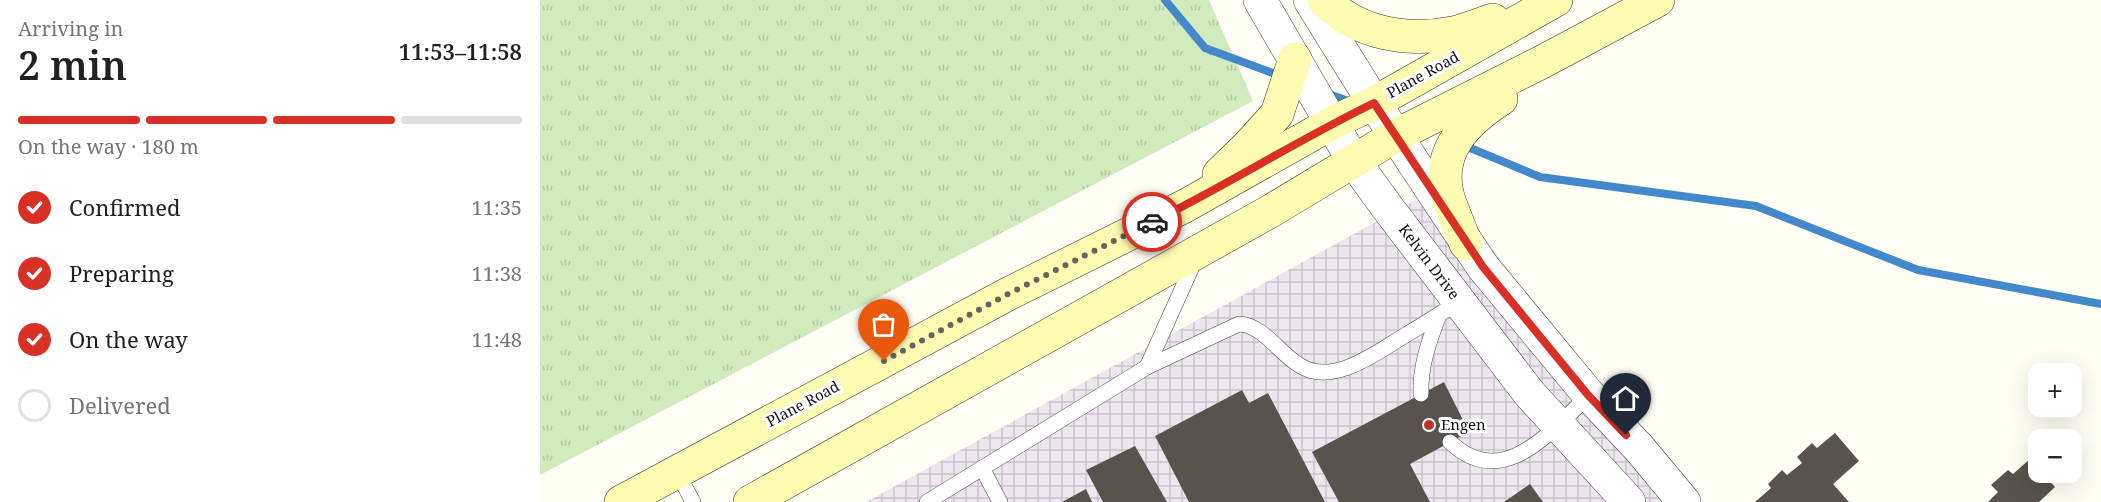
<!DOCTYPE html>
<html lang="en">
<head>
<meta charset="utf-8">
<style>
  :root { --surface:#fff; --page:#f6f6f6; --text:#202124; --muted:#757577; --line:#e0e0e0; --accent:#d93025 }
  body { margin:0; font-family:"Noto Serif",serif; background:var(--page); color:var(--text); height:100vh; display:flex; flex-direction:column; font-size:22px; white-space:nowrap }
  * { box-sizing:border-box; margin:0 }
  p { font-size:20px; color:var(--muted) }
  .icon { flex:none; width:33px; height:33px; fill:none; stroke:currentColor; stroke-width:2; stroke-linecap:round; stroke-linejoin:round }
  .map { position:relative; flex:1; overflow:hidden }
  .drawer { display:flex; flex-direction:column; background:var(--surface); width:540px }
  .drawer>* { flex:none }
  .controls { position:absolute; left:1488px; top:363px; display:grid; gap:12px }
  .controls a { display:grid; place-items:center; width:54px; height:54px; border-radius:12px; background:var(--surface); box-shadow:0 6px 24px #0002; font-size:30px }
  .pin { position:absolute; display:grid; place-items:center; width:51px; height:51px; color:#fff; margin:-62px -26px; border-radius:50% 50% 50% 0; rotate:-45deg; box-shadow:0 0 6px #0007 }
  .pin .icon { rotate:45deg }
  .courier { position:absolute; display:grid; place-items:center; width:60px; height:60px; margin:-30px; border:4px solid #d93025; border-radius:50%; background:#fff; color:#222; box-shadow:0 2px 8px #0007 }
  .headline em { font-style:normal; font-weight:600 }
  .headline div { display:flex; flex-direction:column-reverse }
  .headline { display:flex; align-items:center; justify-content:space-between; height:102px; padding:0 18px }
  h1 { font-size:39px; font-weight:600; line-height:45px }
  .bar { display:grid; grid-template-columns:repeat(4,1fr); gap:9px 6px; align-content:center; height:72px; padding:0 18px }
  .bar i { height:8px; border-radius:4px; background:var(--line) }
  .bar .active { background:var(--accent) }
  .bar p { grid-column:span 4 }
  ol { padding:0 18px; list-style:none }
  li { display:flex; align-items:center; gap:18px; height:66px }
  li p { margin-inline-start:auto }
  li .icon { padding:6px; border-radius:50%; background:var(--accent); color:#fff; stroke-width:4 }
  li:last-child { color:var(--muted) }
  li i { width:33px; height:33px; border:3px solid var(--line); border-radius:50% }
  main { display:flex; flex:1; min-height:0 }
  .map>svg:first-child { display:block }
  .industrial { fill:url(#industrial-grid) }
  .grass { fill:url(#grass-tufts) }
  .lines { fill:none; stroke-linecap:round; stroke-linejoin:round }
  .stream { stroke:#4288cb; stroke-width:8 }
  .building { fill:#59534d }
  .service-casing { stroke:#444; stroke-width:16 }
  .tertiary-casing { stroke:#444; stroke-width:34 }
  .secondary-casing { stroke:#333; stroke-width:34 }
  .service { stroke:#fff; stroke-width:15 }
  .tertiary { stroke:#fff; stroke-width:33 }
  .secondary { stroke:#fdfbb1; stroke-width:33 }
  .done { stroke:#646461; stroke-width:6; stroke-dasharray:0 10.8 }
  .route { stroke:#d93025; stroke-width:8 }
  .poi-dot { fill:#c0302a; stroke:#fff; stroke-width:2 }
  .labels { text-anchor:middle; stroke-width:6; stroke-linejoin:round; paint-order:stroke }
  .street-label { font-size:15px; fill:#111; stroke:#fff }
  .poi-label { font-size:15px; fill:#111; stroke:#fff; text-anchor:start }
</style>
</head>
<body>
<main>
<section class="drawer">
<div class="headline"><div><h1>2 min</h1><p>Arriving in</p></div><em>11:53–11:58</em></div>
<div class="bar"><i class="active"></i><i class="active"></i><i class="active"></i><i></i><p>On the way · 180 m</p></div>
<ol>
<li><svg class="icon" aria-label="check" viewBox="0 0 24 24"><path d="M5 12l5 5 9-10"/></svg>Confirmed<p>11:35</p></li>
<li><svg class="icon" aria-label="check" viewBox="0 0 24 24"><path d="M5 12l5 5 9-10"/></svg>Preparing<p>11:38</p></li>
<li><svg class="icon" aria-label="check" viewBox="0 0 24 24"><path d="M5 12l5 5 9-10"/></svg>On the way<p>11:48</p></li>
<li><i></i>Delivered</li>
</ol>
</section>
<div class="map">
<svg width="1561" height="502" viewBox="0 0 1561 502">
  <defs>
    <pattern id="industrial-grid" width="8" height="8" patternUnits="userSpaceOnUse" patternTransform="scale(1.5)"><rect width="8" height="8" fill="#eee6ef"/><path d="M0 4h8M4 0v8" fill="none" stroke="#cbc4cc"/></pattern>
    <pattern id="grass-tufts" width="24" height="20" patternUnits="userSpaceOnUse" patternTransform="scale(1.5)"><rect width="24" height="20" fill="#d1eabe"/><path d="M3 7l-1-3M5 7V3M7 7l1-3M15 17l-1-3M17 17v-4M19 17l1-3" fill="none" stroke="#b2c8a2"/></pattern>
  </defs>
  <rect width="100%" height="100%" fill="#fffef5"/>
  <path class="industrial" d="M903,185l246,317h-823z"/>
  <path class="grass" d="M0,0h669l44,101 -713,374z"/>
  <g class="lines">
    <g class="stream">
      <path d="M625,0l40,48 76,28"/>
      <path d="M786,93l25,9"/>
      <path d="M923,145l77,32 216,29 162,64 183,34"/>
    </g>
  </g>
  <g class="building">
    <path d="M904,382l25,50 -59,32 20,38h-91l-27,-50z"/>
    <path d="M702,390l7,13 19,-10 57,109h-136l-34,-66z"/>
    <path d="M1295,433l24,28 -26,23 16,18h-94l16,-14 -3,-4 14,-14 5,5 15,-12 -5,-6 15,-14 5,5z"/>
    <path d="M595,446l32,56h-64l-17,-32z"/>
    <path d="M1490,459l8,9v4h4l13,15 -16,15h-51l10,-10 -7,-7 17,-15 5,4z"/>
    <path d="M990,484l13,18h-39z"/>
    <path d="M546,489l6,13h-30z"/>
  </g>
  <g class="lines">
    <g class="service-casing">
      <g id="service">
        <path d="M607,367l48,-107"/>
        <path d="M881,394c-1,-28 8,-53 18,-79"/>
        <path d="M910,442c53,50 101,-11 139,-47"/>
        <path d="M442,468l18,34"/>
        <path d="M137,472l16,30"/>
        <path d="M387,502l220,-135 92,-43c24,1 40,29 60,41 33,22 77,-12 105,-29 19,-11 37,-23 55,-34"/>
      </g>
    </g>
    <g class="tertiary-casing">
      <g id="tertiary">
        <path d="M720,0l93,160 34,47 142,186 100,109"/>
        <path d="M770,0l64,103 109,164 106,128 50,53 45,54"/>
      </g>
    </g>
    <g class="secondary-casing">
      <g id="secondary">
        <path d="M784,0c34,34 83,42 129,33 13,-3 27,-9 40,-13"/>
        <path d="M679,174l29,-28 29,-32 18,-55"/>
        <path d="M926,244c-6,-16 -13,-31 -18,-47 -13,-46 19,-76 53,-98"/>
        <path d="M81,502l387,-208 177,-88 147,-83 42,-20 182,-103"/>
        <path d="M210,502l519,-290 128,-77 145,-73 116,-62"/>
      </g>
    </g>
    <use href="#service" class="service"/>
    <use href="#tertiary" class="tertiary"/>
    <use href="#secondary" class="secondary"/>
  </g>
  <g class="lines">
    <path class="done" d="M344,361l124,-67 144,-72"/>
    <path class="route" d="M612,222c75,-37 146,-82 222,-119l109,164 105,128 38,40"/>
  </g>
  <circle class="poi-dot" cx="889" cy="425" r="6"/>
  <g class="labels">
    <g class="street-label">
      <text transform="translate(883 75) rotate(-29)" y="5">Plane Road</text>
      <text transform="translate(889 262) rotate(53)" y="5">Kelvin Drive</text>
      <text transform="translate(263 404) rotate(-28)" y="5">Plane Road</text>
    </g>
    <g class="poi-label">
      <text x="901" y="430">Engen</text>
    </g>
  </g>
</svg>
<div class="controls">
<a>+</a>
<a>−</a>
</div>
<div class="pin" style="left:344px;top:361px;background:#ea580c"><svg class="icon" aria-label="bag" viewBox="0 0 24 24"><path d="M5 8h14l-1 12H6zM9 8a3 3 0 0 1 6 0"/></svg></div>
<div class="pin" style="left:1086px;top:435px;background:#1f2937"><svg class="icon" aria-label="home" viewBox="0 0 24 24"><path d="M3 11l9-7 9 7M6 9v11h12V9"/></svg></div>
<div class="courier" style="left:612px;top:222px"><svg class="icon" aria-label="car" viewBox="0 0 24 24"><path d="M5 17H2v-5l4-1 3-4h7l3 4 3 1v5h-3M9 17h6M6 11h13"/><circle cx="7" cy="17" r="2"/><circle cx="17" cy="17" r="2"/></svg></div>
</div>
</main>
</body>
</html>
